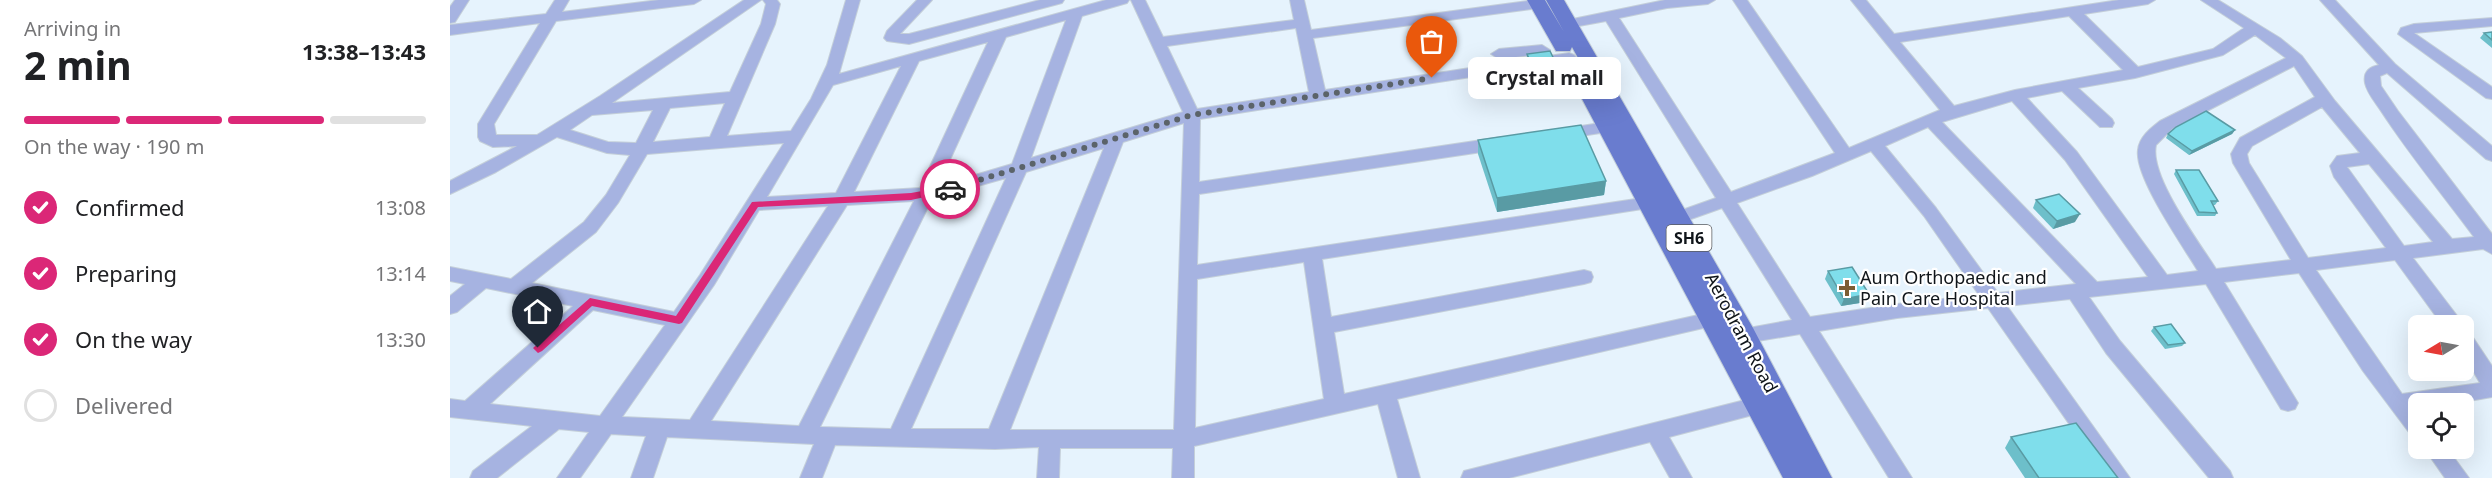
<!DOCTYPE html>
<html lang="en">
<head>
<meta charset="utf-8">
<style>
  :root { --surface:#fff; --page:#f6f6f6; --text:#202124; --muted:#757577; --line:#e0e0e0; --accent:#db2777 }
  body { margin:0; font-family:"Noto Sans",sans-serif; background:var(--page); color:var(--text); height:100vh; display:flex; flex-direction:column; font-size:22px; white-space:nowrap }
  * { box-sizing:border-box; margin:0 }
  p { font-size:20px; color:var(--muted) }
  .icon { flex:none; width:33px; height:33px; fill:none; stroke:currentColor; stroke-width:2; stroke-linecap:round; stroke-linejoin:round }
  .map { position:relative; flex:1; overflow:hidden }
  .side { display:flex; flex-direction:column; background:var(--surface); width:450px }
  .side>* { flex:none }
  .needle { width:39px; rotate:260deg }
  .buttons { position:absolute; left:1958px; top:315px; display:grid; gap:12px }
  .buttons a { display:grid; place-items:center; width:66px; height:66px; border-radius:9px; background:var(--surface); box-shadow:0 6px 24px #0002; font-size:30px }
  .pin { position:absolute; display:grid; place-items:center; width:51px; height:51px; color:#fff; margin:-62px -26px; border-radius:50% 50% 50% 0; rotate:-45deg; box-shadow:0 0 6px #0007 }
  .pin .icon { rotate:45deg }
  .courier { position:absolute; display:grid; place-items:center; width:60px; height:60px; margin:-30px; border:4px solid #db2777; border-radius:50%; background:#fff; color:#222; box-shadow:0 2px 8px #0007 }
  .bubble { position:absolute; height:42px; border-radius:9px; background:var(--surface); box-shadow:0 6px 24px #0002; font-size:20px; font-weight:700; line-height:42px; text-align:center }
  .summary em { font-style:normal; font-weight:700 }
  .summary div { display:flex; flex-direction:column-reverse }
  .summary { display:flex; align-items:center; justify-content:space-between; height:102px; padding:0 24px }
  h1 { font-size:39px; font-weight:700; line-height:45px }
  .bar { display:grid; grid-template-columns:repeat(4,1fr); gap:9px 6px; align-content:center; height:72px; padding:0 24px }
  .bar i { height:8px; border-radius:4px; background:var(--line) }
  .bar .active { background:var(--accent) }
  .bar p { grid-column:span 4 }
  ol { padding:0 24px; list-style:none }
  li { display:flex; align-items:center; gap:18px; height:66px }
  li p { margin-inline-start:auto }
  li .icon { padding:6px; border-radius:50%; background:var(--accent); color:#fff; stroke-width:4 }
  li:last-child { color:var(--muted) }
  li i { width:33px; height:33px; border:3px solid var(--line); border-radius:50% }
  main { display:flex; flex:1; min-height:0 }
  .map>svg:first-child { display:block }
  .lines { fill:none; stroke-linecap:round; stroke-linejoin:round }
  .minor-casing { stroke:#c4cfd9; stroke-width:2 }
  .major-casing { stroke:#c4cfd9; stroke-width:2 }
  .minor { fill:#a6b3e1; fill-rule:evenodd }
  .major { fill:#697ccf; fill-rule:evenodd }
  .wall { fill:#6dbfca }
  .shaded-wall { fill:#599ba4 }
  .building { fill:#7fdeeb; stroke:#599ba4; stroke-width:1.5 }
  .route { fill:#db2777 }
  .done { stroke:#5b6369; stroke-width:6; stroke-dasharray:0 10.8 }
  .poi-dot { fill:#7c5d32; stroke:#fff; stroke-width:2 }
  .labels { text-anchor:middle; stroke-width:4.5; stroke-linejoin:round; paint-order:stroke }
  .shield { fill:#fff; stroke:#585b5f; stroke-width:1.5 }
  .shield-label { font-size:16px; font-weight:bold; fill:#10151a }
  .poi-label { font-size:18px; fill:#10151a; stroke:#fff; text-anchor:start }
  .street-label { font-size:18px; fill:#10151a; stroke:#fff }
</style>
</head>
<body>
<main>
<section class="side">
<div class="summary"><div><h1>2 min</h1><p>Arriving in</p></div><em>13:38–13:43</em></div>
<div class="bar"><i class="active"></i><i class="active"></i><i class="active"></i><i></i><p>On the way · 190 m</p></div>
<ol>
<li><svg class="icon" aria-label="check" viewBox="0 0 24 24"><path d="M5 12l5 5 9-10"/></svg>Confirmed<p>13:08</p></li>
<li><svg class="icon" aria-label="check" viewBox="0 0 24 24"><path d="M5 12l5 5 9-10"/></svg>Preparing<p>13:14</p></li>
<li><svg class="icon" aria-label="check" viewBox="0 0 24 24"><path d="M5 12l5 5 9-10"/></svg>On the way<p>13:30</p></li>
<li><i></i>Delivered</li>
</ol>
</section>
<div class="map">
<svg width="2042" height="478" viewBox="0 0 2042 478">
  <rect width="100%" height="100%" fill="#e6f3fd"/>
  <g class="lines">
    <g class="minor-casing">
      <g id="minor">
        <path d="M5,0h14l-14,22 -5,1v-16z"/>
        <path d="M105,0h14l-7,12 97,-12h42l-7,4 -138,17 -62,103 2,11h41l63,-39 144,-96h17l-149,103 118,-11 31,-68 5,-20 -3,-4h14l3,4 -5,20 -48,112 64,-5 20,-32 16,-34 19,-65h14l-21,74 267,-74h23l-2,3 -45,13 -51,142 152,-46 -52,-112h14l18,37 131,-17 -4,-20h14l7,30 225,-30 8,1 2,3 -2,3 -5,1 -226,30 12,52 244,-37 5,2 3,3 -3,3 -374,58 -1,63 303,-45 6,2 2,4 -2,4 -6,2 -303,45 -2,71 452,-68 6,2 3,4 -3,4 -333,52 9,58 253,-47 7,2 2,5 -2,5 -7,2 -250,48 10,62 368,-82 7,2 3,5 -3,5 -7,2 -315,73 23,79h-22l-20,-74 -184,42v32h-22l1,-30h-113l-1,30h-22l2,-31 -44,2 -160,-4 -13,33h-22l14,-34 -147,-7 -14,41h-22l15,-42 -35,-2 -31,44h-23l32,-46 -30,-3 -62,49h-27l3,-7 59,-45 -82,-9v-18l15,2 108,-95 -87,-18 -29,24 -7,2v-18l15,-12 -15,-3v-14l61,12 73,-57 22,-27 24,-40 -23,-2 -50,-16 -61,35 -46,22v-13l67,-35 -24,1 -13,-6 -2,-4v-13l62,-101 -90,12v-10l96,-11zM616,20l-54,144 -74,22 68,-149zM846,28l13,64 -112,17 -30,-63zM538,42l-68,146 -66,4 65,-131zM451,66l-65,127 -69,4 66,-112zM275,103l-15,34 -57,5 17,-34zM203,110l-17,33 -28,-1 -38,-12 22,-15zM734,123l-10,307h-164l113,-288zM334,143l-84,132 -26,37 -142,-29 64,-51 22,-29 29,-49zM654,148l-115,281h-78l115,-257zM556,178l-115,251 -71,-2 112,-228zM464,201l-115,225 -88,-5 136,-216zM378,206l-138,214 -68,-3 92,-132 45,-75zM854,262l20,137 -129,29 2,-149zM143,310l72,15 -65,91 -110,-12z"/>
        <path d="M467,0h15l-32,34h9l131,-34h24l-2,3 -153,41 -22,-3 -3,-3 3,-7z"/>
        <path d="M1215,0h50l-7,4 -41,4 -48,10 112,174 104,-39 -102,-153h14l102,148 91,-38 -89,-110h15l28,34 225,-34h36l-7,4 -64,10 54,53 75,-18 31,-21 -43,-28h17l62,38 22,18 33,45 117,138 22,-2c-31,-42 -65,-83 -93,-126 -5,-8 -14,-18 -16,-28 -2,-11 4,-16 14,-18l-59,-65h15l60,64 97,82v15l-6,-2 -99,-86 -7,3 1,10 17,25 94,123v20l-9,-5 -70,9 48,63 3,5 -1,1 -20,-1 -48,-66 -79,10 86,124 78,-11 -17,-29v-24l7,3 22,33v31l-40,7h-34v4l-4,1 4,4v25l-7,-3 -48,-64 -64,-98 -75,9 74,121 -3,6 -7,2 -7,-2 -75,-125 -117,13 31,44 110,130 3,7h-24l-103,-125 -36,-54 -63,7 123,172h-23l-119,-170 -91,10 -78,13 93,147h-23l-89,-144 -66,11 -7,-3 -3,-5 3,-5 65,-12 -70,-112 -45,16 -6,-2 -3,-4 3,-4 45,-16 -110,-177 -38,7 -7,-4 7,-4zM1619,16l54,54 -108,20 -61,16 -54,-64zM1805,35l31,23 -126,63c-9,7 -21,16 -22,29 -4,27 45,96 60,121l-31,4 -90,-123 -50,-54 35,-7 38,36h12l2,-4 -2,-4 -34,-31 57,-10 88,-23zM1844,66l21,31 -75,41 -9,16 2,9 58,97 -75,9c-17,-27 -67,-93 -60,-124l16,-16zM1562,101l53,59 83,117 -51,5 -155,-160zM1872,107l38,46 -23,3 -7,10 4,11 52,71 -78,10 -59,-95 -2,-9 5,-8zM1478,127l148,157 -78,9 -62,-85 -51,-62zM1421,151l53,65 55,79 -82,9 -87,13 -73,-114 75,-27zM1919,164l64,78 -29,4 -57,-79z"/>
        <path d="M2042,18v8l-78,7 78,54v12l-6,-1 -88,-64 3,-6 13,-4z"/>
        <path d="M1092,45l8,5 -3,3 -48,6 -8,-5 8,-5z"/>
        <path d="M1157,122l6,1 2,4 -2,4 -51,8 -6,-1 -2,-4 2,-4 6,-1z"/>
        <path d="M1307,397l7,3 3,6 -3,6 -95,25 23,41h-22l-20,-36 -141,36h-48l3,-7 8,-2z"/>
        <path d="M1974,448h23l22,30h-24z"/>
      </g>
    </g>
    <g class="major-casing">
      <path id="major" d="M1077,0h18l19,32 -18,-32h18l189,328 79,150h-49l-202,-381 3,-5h13l-25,-45 -2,4h-14z"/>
    </g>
    <use href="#minor" class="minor"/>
    <use href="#major" class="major"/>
  </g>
  <g class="wall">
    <path d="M2042,32v16l-12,-10 4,-5z"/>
    <path d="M1077,54l35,22 -1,17 -24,4 -11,-25z"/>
    <path d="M1785,130l-3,4 -43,21 -23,-17 2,-4z"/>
    <path d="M1028,140l128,41 -2,14 -107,17 -19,-58z"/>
    <path d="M1726,170l42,31 -3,4h-2l4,8 -2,3h-18l-23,-42z"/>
    <path d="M1586,200l39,22 -22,7 -20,-21z"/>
    <path d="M1378,271l41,23 -3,8 -25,4 -16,-27z"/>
    <path d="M1704,327l31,16 -3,3 -17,3 -14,-18z"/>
    <path d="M1561,437l107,41h-93l-20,-30z"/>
  </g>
  <g class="shaded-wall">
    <path d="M1112,76l-1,17 -24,4 1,-17z"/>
    <path d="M1785,130l-3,4 -43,21 3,-4z"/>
    <path d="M1156,181l-2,14 -107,17v-14z"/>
    <path d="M1630,214l-5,8 -22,7 4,-8z"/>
    <path d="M1419,294l-3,8 -25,4 3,-7z"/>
  </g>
  <g class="building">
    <path d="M2042,32v8l-8,-7z"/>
    <path d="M1100,51l12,25 -24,4 -11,-26z"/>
    <path d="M1756,111l29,19 -43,21 -24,-17 8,-7z"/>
    <path d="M1131,125l25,56 -109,17 -19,-58z"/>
    <path d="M1726,170h23l19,31h-7l6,12 -18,-1z"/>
    <path d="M1609,194l21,20 -23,7 -21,-21z"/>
    <path d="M1402,267l17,27 -25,5 -16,-28z"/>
    <path d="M1721,324l14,19 -17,2 -14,-18z"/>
    <path d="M1626,423l42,55h-79l-28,-41z"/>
  </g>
  <path class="route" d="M500,186l3,1v4l-42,9 -153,7 -76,116 -3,1 -87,-18 -50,45 -4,2 -5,-5 57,-50 86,18 76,-114 159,-9z"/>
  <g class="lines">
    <path class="done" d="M500,189l242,-74 240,-37"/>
  </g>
  <path class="poi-dot" d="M1394 279h6v6h6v6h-6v6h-6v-6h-6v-6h6z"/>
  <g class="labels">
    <rect class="shield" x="1216.5" y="225" width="45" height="26" rx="4.5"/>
    <g class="shield-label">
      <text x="1239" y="244">SH6</text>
    </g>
    <g class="poi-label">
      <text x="1410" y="284">Aum Orthopaedic and<tspan x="1410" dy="21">Pain Care Hospital</tspan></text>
    </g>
    <g class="street-label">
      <text transform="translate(1291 333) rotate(62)" y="6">Aerodram Road</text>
    </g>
  </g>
</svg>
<div class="buttons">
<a><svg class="needle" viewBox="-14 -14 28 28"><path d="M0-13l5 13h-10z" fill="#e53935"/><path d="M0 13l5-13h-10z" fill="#757577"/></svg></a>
<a><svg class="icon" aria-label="locate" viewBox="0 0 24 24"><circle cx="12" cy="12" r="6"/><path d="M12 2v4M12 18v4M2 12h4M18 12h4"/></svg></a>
</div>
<div class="pin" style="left:982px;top:78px;background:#ea580c"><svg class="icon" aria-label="bag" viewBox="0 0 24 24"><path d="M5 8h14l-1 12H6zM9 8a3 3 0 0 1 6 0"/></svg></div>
<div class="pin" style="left:88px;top:348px;background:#1f2937"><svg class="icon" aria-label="home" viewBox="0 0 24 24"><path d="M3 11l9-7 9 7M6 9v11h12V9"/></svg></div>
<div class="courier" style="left:500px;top:189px"><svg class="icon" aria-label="car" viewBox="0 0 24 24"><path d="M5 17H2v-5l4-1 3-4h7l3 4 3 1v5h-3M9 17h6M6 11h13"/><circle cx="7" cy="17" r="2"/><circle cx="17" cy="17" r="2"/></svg></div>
<div class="bubble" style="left:1018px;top:57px;width:153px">Crystal mall</div>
</div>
</main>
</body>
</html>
